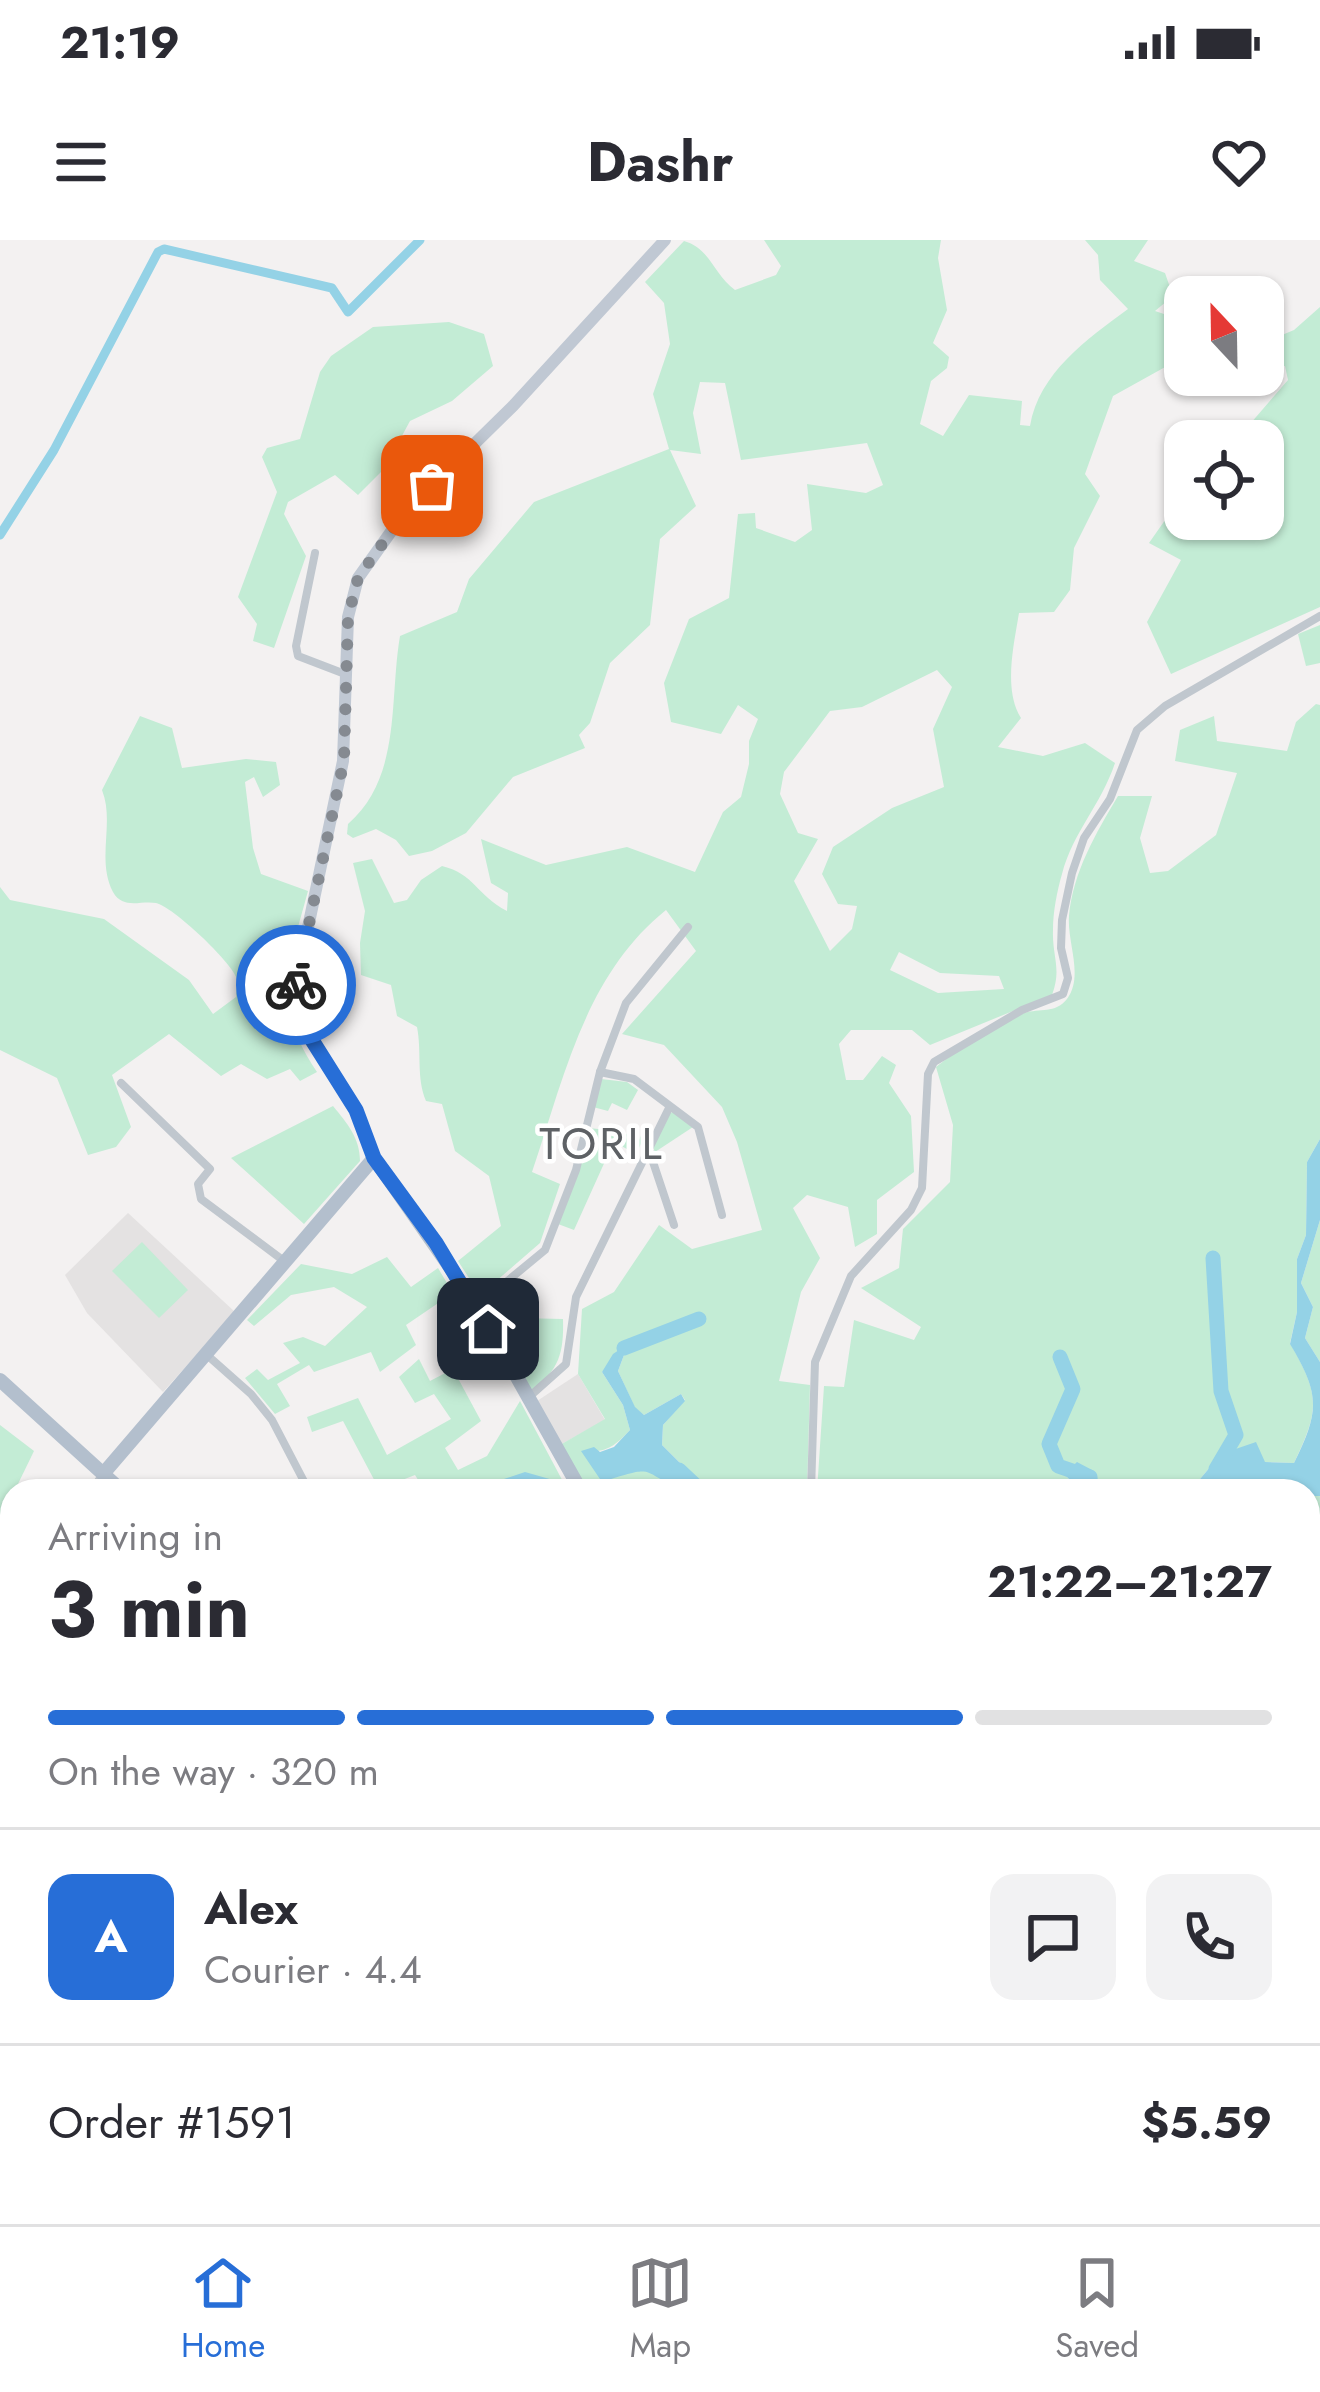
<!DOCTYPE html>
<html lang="en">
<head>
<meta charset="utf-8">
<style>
  :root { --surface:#fff; --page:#f2f2f3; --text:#2b2b33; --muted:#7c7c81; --line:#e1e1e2; --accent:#276ed7 }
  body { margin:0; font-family:Jost,sans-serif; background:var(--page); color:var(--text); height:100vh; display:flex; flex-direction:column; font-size:45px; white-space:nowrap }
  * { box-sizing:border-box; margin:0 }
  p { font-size:39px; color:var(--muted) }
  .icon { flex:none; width:66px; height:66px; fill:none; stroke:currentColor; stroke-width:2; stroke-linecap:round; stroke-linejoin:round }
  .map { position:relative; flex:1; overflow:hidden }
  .drawer { position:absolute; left:0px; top:1239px; width:1320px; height:747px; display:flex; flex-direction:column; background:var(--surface); border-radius:36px 36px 0 0; box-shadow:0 3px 9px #0004 }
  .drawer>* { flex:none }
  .needle { width:78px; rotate:338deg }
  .controls { position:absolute; left:1164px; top:36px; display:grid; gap:24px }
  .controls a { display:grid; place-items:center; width:120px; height:120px; border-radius:24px; background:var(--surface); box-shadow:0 3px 9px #0004; font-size:60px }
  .pin { position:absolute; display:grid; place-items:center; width:102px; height:102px; color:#fff; margin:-51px; border-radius:24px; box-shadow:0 6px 18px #0006 }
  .courier { position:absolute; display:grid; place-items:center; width:120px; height:120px; margin:-60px; border:9px solid #276ed7; border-radius:50%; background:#fff; color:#222; box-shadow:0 3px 15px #0007 }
  .summary em { font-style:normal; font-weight:700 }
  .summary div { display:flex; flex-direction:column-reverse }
  .summary { display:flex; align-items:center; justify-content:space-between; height:204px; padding:0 48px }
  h1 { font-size:78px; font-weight:700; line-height:90px }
  .bar { display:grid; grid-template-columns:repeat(4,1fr); gap:18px 12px; align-content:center; height:144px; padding:0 48px }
  .bar i { height:15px; border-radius:9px; background:var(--line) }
  .bar .on { background:var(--accent) }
  .bar p { grid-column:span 4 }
  .line { display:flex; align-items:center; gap:30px; padding:0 48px; border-top:3px solid var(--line) }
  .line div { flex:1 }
  .round { display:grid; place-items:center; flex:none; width:126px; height:126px; border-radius:24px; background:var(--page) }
  .status { display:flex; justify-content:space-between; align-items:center; height:84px; padding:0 60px; background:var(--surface); direction:ltr }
  .status svg { height:33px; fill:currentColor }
  header { display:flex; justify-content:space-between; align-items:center; height:156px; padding:0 48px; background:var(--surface); font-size:54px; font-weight:700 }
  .tabs { display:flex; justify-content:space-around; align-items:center; height:168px; border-top:3px solid var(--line); background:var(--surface); font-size:33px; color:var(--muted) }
  .tabs a { display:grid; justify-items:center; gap:6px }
  .tabs .on { color:var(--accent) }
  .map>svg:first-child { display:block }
  .education { fill:#e4e2e2 }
  .green { fill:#c3ecd5; fill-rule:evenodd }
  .water { fill:#94d2e6 }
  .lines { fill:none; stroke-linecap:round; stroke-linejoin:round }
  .canal { stroke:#94d2e6; stroke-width:9 }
  .river { stroke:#94d2e6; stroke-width:15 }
  .minor { stroke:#c0c7ce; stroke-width:8 }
  .secondary { stroke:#c0c8d3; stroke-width:12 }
  .primary { stroke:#b3bfcd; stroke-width:14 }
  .done { stroke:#858a91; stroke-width:12; stroke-dasharray:0 21.6 }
  .route { stroke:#276ed7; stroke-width:15 }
  .labels { text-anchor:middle; stroke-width:9; stroke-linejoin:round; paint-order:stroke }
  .neighbourhood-label { font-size:45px; letter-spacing:3px; fill:#5e6165; stroke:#fff }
</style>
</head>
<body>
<div class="status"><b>21:19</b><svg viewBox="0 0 49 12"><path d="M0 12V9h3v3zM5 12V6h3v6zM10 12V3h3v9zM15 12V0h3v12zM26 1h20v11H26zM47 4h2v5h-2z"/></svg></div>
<header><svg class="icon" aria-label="menu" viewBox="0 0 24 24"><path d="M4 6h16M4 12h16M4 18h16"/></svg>Dashr<svg class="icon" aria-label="heart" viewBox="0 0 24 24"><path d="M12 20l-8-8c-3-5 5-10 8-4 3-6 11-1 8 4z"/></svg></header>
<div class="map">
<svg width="1320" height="1984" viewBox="0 0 1320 1984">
  <rect width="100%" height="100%" fill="#f3f1f1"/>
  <g class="education">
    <path d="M128,973l107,99 -72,80 -76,-79 -22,-38z"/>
    <path d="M578,1134l27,46 -45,25 -23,-44z"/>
    <path d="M791,1974h302l5,10h-305z"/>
  </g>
  <g class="green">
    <path d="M764,0h177l-3,18 9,52 -14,33 16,14 -2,11 -16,13 -11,43 23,12 26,-41 53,6 -2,24 10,1c9,-53 57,-87 98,-117l-28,-29 -2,-25 -13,-15h63l-14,21 31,12 8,23 -18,15 30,10v35l-72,40 -28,78 15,22 -26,52 -4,42 -16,22 -35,1c-5,31 -16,77 2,105l-23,29 45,9 42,-13 30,20c-14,42 -42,69 -53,111 -5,17 -9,38 -9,56 -1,27 9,38 -1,65l-122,50 -18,-15h-61l-12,14 7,36h17l19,-24 14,9 -7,18 22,33 3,56 -37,28v34l-22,13 -7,-40 -41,-12 -14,13 27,50 -19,34 -22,89 31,4 -3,106h-121l8,-14 -32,-32 1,-20 22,-25 -4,-6 -37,21 -9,-7 -17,-37 6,-16 19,-13 -3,-5 -38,35 21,33 7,25c-16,17 -24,23 -48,21l73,21 27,19h-95l-27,-46 45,-26 -27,-45 4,-65 32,-17 45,-67 33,24 70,-19 -25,-88 -15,-35 -58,-62 -42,-11 74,-83 -30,-41c-81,65 -102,168 -134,262l28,12 -20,59 -60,52 -22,-34 43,-35 -12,-50 -34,-25 -13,-47 -16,-3c-10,-24 -4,-48 -9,-74l-20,-11 -6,-31 -30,-10 -1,-32 5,-32 -12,-48 19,-4 22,44 13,-3 14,-20 21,-14c33,8 34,29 65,45l1,-18 -17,-10 -10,-44 65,26 81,-18 68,25 28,-60 18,-15 8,-33v-23l9,-22 -20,-14 -17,29 -50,-12 -7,-39 25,-64 40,-21 9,-84 17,-1 1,15 39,14 17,-12 -5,-46 59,9 17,-8 -16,-42 -126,17 -16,-77 -25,-1 -7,31 8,41 -31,-4 26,56 -36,33 -10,86 -40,38 -20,60 -11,12 6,13 -72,29 -47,56 -34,18 -23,5 -13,-16 -20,-11 -23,9 -6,-4 1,-10c54,-47 41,-124 52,-188l57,-24 12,-33 65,-77 135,-53 -16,-55 17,-50 -6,-41 -19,-21 39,-41c26,7 30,34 51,49l41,-15 5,-9zM937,430l15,17 -19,42 11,58 -52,21 -59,39 -11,27 16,30 19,2 -5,23 -22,22 -36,-70 24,-42 -20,-6 -18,-39 4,-22 46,-61 32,-4zM899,712l41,21 59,3 5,13 -66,4 -48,-23z"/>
    <path d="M1320,67v300l-149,67 -24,-52 34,-62 -32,-17 28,-40 8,-1v17h78v-78h-12l-1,-17 38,-44 -3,-14 -19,3 -3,-26 31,-13z"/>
    <path d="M449,82l35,12 9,32 -41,35 -42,20 -26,48 -26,26 -23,-20 -47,27 -4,12 22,42 -32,92 -21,-7 4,-17 -19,-27 39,-105 -15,-35 5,-9 33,-9 20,-67 11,-16 42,-29z"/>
    <path d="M1320,385v38l-14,3 -8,-32z"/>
    <path d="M1316,464l4,1v434l-13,23 -1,73 -9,24v53l-7,31c30,52 30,66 4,120l-29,-1 -44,-8 -31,37h-88l-8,-20 -30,3 17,17h-264l7,-105 20,1 10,-67 60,20 7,-13 -60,-39 38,-20 4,-39 47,-47 3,-57 -17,-58c26,-20 57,-45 88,-54 16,-5 31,1 43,-14 17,-23 0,-56 2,-83 4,-44 27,-83 49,-120h34l-12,42 10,35 18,-2 48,-36 21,-62 -62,-12 5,-31 34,-14 3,25 70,10 9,-29z"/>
    <path d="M140,476l32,12 10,40 64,-9 30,3 4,23 -17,12 -9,-20 -9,5 8,66 8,26 47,17c-20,75 -38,111 9,181l-17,9 -10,-12 -23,10 -26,-15 -20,12 -52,-42 -57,41 19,52 -15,20 -28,8 -31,-77 -57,-28v-163l10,13 94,19 85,61 24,34 23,-17c0,-4 2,-14 1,-18 -5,-17 -65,-73 -81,-76 -15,-3 -33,7 -43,-11 -17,-33 2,-69 -11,-102z"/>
    <path d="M601,839l26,3 11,8 -11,20 -15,-7 -4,8 -15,-4z"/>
    <path d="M333,866c14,17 27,32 27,55l-56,63 -73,-66z"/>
    <path d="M674,872l19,15 -38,25 -4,-8 18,-31z"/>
    <path d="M646,885l3,2 -13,27 -20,-11 -5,5 -37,82 -16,-6 30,-96 31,3 20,9z"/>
    <path d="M1320,980v142l-15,-24 8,-31 -12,-24z"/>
    <path d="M142,1002l46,48 -29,28 -47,-47z"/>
    <path d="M387,1017l24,30 27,-19 15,25 -47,32 10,20 -36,27 -9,-20 -57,20 -5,-7 -32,19 13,22 -15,8 -30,-36 12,-9 11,11 32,-17 -17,-20 20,-6 22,9 42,-39 -33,-20 -43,8 -37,31 -7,-6 54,-56 51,10z"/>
    <path d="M518,1078l45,1c1,34 -4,52 -32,71l-12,-22 17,-11 -9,-13 6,-4z"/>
    <path d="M419,1119l11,22 23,-12 28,52 -36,27 13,22 29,-14 33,-55 48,90h-14l-2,-12 -60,4 -8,8h-59l-10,-16 -36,14 -36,-68 -31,11 -5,-15 51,-19 29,57 64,-36 -17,-25 -19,9 -16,-26z"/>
    <path d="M0,1185l34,26 -34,70z"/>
    <path d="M1308,1256h12v509l-12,-6z"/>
    <path d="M1308,1785l12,6v66l-12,-21z"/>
    <path d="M1194,1974h54l8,10h-58z"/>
  </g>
  <g class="water">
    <path d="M1320,899v81l-19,63 12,24 -8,31 15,24v134h-12v-5h-118l31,-37 35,-12 9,20 29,1c26,-52 26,-69 -4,-119l7,-32v-53l9,-24 1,-73z"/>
    <path d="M640,1096l3,6 -19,13 -6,16 17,36 9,8 37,-21 4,7 -22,24 -1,20 33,33 -9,13c-49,-19 -26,-28 -84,-9l-21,-31 13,-4 6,5 14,-5 16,-17 -7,-25 -21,-33 11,-18z"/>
    <path d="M1077,1222l17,9 8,20h-21l-17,-17z"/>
    <path d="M525,1232l28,8 1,11h-70l8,-8z"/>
    <path d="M12,1375v599h349l2,10h-363v-607z"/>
  </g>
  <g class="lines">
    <path class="canal" d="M0,295l54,-85 104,-198 6,-3 168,39 16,24 72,-72"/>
    <g class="river">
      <path d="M1213,1018l8,133 15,44 -20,34"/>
      <path d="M624,1108l75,-29"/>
      <path d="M1060,1117l13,32 -24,55 9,22 32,11 1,14"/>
      <path d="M679,1230l17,16 27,5"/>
    </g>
    <g class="minor">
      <path d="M315,313l-19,93 2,10 47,18"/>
      <path d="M600,832l34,7 64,48 24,88"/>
      <path d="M121,843l89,86 -12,15 3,15 83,62"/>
      <path d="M648,907l26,78"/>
      <path d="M477,1066l68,-56 31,-80 24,-98 26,-69 62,-76"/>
      <path d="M207,1115l44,39 21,26 37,71"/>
      <path d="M529,1157l37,-33 10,-67 93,-189"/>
      <path d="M91,1251l12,-17"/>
      <path d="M811,1251l4,-129 36,-86 60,-66 11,-22 6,-114 6,-12 88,-52 41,-16 5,-16 -7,-30 1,-28 10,-47 12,-35 26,-39 27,-69 28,-24 155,-90"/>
      <path d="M0,1373l12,-13"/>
      <path d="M530,1974l2,10"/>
      <path d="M609,1974l2,10"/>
      <path d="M742,1974l2,10"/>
      <path d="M618,1984l89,-10"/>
    </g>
    <path class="secondary" d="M374,918l-18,-48 -56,-89 -6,-27 49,-233 5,-144 10,-39 47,-66 108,-106 152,-166"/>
    <g class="primary">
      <path d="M0,1140l122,111"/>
      <path d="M103,1234l271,-316 103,148 104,185"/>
      <path d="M1308,1855c12,22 12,51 0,74"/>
      <path d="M452,1974l2,10"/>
      <path d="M1278,1984l4,-10"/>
    </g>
  </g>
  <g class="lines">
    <path class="done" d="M296,745l48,-225 4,-143 10,-39 47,-66 27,-26"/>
    <path class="route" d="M296,745l4,36 56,89 18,48 62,85 52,86"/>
  </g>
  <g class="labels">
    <g class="neighbourhood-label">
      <text x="602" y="919">TORIL</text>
    </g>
  </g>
</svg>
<div class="controls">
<a><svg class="needle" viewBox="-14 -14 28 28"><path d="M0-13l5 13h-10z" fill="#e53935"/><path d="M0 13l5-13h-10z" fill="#7c7c81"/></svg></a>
<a><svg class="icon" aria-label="locate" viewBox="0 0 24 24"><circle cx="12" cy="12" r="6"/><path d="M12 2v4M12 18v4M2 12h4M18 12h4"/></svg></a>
</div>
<div class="pin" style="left:432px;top:246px;background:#ea580c"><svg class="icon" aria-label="bag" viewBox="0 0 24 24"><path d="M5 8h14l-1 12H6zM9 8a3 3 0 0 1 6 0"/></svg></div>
<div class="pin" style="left:488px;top:1089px;background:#1f2937"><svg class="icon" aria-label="home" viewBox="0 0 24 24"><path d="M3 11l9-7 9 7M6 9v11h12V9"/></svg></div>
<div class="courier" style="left:296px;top:745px"><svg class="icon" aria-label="bike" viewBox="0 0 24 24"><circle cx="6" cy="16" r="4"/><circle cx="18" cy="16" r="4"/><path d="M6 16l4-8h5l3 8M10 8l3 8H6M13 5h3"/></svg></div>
<section class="drawer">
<div class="summary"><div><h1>3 min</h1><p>Arriving in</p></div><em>21:22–21:27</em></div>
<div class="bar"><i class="on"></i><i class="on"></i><i class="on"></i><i></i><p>On the way · 320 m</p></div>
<div class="line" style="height:216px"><b class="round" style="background:var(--accent);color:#fff">A</b><div><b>Alex</b><p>Courier · 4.4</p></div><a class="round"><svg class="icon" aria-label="chat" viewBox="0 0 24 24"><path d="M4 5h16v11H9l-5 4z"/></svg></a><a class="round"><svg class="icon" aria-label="phone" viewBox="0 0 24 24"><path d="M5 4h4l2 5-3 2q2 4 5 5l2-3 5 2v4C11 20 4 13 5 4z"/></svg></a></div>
<div class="line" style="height:156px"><div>Order #1591</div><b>$5.59</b></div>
</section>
</div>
<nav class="tabs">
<a class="on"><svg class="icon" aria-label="home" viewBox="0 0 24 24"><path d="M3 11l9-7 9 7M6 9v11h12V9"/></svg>Home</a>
<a><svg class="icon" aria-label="map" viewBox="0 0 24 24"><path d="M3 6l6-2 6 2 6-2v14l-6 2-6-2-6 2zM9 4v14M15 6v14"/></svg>Map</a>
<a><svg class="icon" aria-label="saved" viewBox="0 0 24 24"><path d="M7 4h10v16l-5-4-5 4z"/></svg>Saved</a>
</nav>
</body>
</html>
